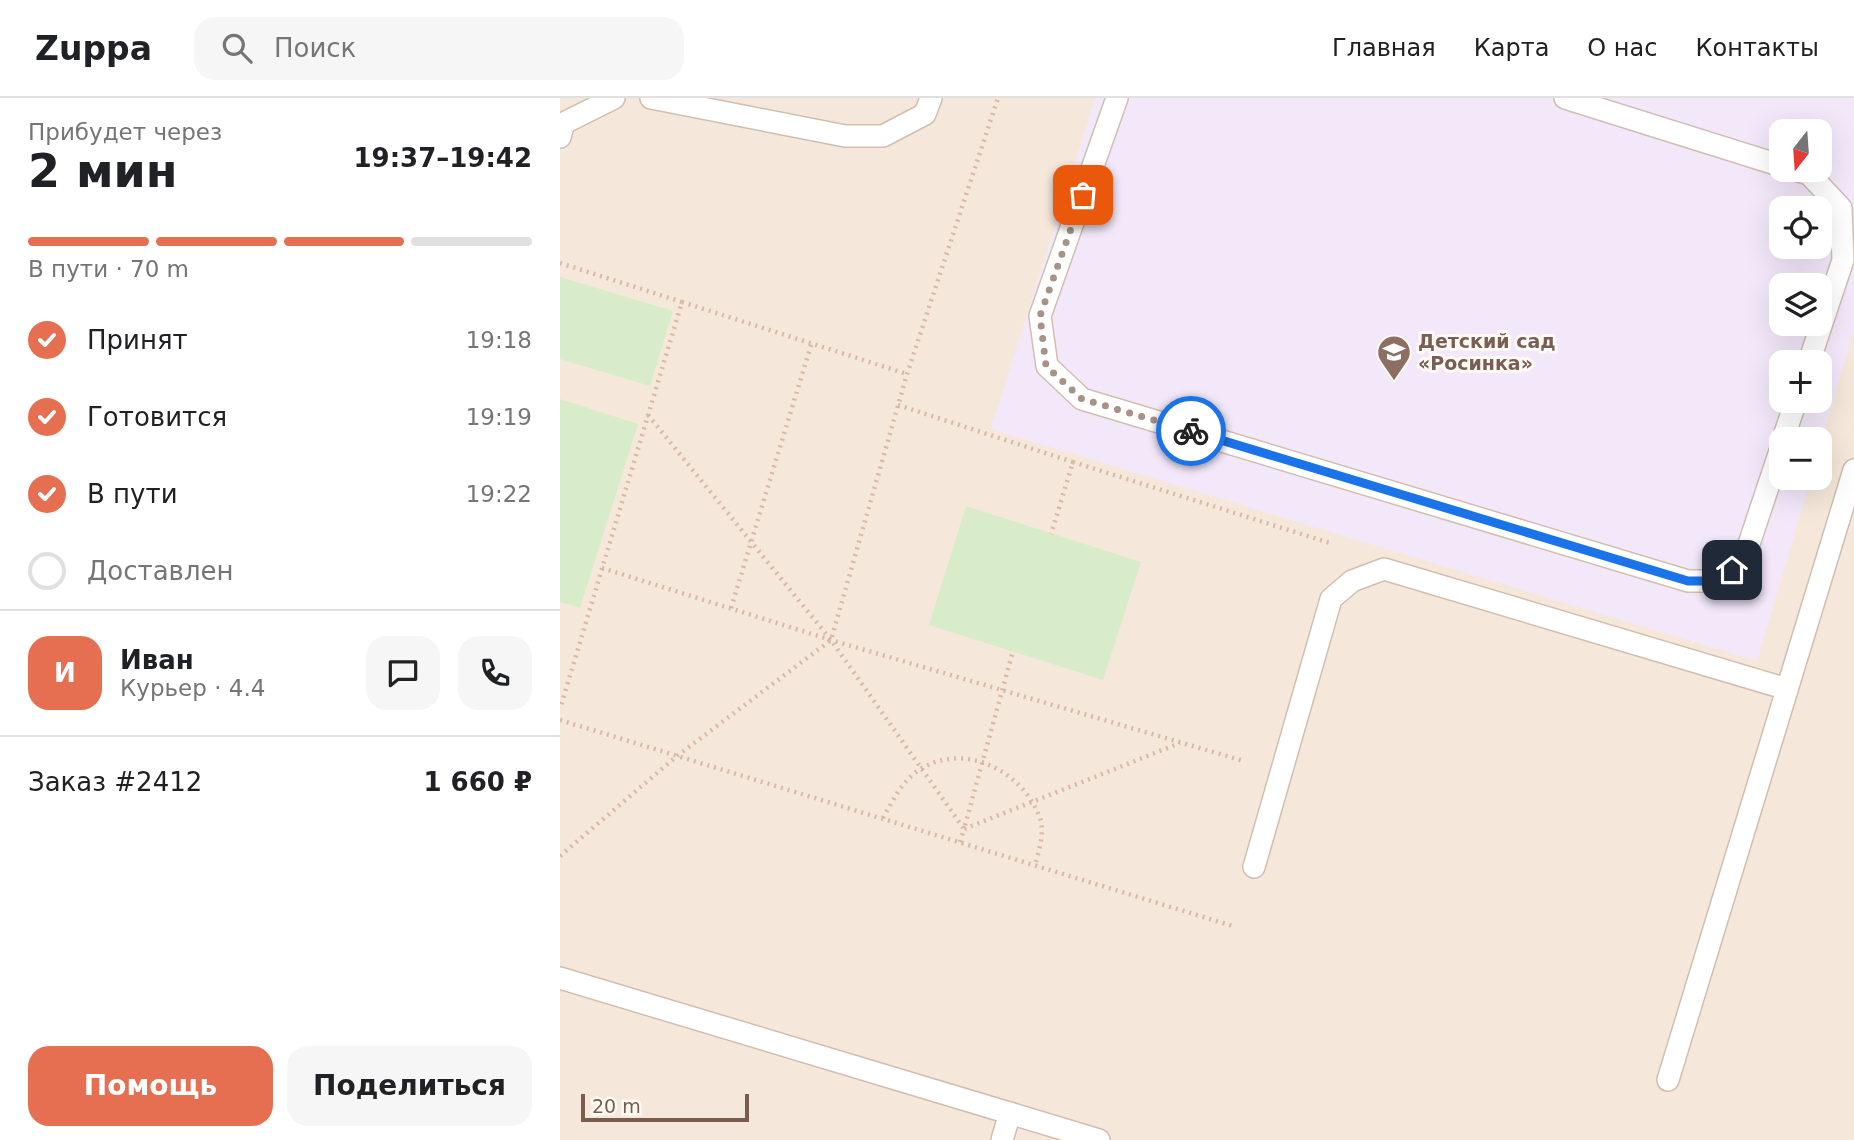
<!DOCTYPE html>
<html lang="ru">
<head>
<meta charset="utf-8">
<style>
  :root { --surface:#fff; --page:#f6f6f6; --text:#202124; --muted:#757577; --line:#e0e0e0; --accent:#e76f51 }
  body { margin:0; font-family:"DejaVu Sans",sans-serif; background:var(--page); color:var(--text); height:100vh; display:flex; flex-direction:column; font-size:26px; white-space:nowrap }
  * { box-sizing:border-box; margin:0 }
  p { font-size:23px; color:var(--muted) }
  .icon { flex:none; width:38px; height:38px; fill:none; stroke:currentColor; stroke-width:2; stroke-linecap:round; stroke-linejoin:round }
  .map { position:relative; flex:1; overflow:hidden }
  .details { display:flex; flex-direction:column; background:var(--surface); width:560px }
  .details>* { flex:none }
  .needle { width:46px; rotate:197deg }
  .tools { position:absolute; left:1209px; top:21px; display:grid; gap:14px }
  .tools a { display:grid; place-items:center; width:63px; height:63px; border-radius:14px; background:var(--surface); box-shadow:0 7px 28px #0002; font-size:35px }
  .scale { position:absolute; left:21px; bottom:18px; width:168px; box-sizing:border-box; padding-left:7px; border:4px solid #7a5c4d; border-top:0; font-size:19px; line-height:24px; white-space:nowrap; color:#7a5c4d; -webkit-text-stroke:5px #fffaf3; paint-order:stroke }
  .pin { position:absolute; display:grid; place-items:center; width:60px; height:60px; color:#fff; margin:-30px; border-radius:14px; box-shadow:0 4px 10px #0006 }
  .courier { position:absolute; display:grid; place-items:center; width:70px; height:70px; margin:-35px; border:5px solid #1a73e8; border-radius:50%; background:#fff; color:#222; box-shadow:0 2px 9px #0007 }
  .headline em { font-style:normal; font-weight:700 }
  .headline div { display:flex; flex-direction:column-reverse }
  .headline { display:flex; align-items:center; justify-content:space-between; height:119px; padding:0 28px }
  h1 { font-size:46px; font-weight:700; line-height:52px }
  .bar { display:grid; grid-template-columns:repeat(4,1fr); gap:10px 7px; align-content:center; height:84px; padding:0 28px }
  .bar i { height:9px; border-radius:5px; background:var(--line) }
  .bar .selected { background:var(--accent) }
  .bar p { grid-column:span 4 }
  .line { display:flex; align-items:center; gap:18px; padding:0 28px; border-top:2px solid var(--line) }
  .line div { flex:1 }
  .round { display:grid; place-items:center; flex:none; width:74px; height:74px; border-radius:21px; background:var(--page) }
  ol { padding:0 28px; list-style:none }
  li { display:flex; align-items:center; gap:21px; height:77px }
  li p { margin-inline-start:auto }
  li .icon { padding:7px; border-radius:50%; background:var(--accent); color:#fff; stroke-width:4 }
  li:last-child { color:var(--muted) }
  li i { width:38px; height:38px; border:4px solid var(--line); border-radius:50% }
  .cta { display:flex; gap:14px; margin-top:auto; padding:14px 28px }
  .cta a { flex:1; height:80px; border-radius:21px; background:var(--accent); color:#fff; font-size:28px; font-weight:700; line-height:80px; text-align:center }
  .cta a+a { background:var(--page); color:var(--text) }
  header { display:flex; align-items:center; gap:42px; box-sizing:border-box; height:98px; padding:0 35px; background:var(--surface); border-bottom:2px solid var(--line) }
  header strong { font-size:33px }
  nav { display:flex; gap:38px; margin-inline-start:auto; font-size:24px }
  .search { width:490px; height:63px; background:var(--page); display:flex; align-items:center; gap:18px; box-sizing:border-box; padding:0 24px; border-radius:21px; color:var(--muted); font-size:26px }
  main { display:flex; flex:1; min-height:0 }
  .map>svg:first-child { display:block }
  .residential { fill:#f5e8da; fill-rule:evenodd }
  .education { fill:#f3e8fa; fill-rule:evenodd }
  .green { fill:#d8ecc9 }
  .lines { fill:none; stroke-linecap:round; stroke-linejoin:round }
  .service-casing { stroke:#d1beb0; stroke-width:24 }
  .path { stroke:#d9b8a5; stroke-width:4.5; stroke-dasharray:2 5; stroke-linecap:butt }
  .service { stroke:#fff; stroke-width:21 }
  .done { stroke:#a89285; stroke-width:7; stroke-dasharray:0 12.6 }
  .route { stroke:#1a73e8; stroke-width:9 }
  .labels { text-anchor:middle; stroke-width:6; stroke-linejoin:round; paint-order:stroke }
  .education-label { font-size:19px; font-weight:bold; fill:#785e54; stroke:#fffaf3; text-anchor:start }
</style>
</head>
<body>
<header>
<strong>Zuppa</strong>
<div class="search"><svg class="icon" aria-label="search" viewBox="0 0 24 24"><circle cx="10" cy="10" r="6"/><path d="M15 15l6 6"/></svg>Поиск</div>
<nav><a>Главная</a><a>Карта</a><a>О нас</a><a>Контакты</a></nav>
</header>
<main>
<section class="details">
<div class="headline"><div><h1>2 мин</h1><p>Прибудет через</p></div><em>19:37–19:42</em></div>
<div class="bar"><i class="selected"></i><i class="selected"></i><i class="selected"></i><i></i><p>В пути · 70 m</p></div>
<ol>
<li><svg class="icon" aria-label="check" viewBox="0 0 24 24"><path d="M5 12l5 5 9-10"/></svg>Принят<p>19:18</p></li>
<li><svg class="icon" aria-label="check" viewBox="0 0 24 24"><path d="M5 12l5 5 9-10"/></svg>Готовится<p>19:19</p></li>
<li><svg class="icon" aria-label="check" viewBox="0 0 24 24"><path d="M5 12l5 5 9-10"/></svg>В пути<p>19:22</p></li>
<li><i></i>Доставлен</li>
</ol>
<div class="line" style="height:126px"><b class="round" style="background:var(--accent);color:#fff">И</b><div><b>Иван</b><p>Курьер · 4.4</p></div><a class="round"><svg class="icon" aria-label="chat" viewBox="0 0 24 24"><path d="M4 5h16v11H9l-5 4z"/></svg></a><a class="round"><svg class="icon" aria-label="phone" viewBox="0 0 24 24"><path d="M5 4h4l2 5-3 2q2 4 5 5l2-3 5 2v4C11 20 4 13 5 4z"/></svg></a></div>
<div class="line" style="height:91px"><div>Заказ #2412</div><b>1 660 ₽</b></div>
<div class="cta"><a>Помощь</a><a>Поделиться</a></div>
</section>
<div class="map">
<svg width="1294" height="1042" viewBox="0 0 1294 1042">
  <rect width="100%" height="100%" fill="#fdf6ec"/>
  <path class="residential" d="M0,0h1294v1042h-1294zM1222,33h38v39h-38zM1222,110h38v39h-38zM1222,187h38v39h-38zM1222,264h38v39h-38zM1222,341h38v39h-38z"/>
  <path class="education" d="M535,0h759v232l-34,117v-8h-38v39h29l-54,183 -766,-232zM1222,33h38v39h-38zM1222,110h38v39h-38zM1222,187h38v39h-38zM1222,264h38v39h-38z"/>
  <g class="green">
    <path d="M0,179l113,34 -23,75 -90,-27z"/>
    <path d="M0,301l78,25 -58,184 -20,-6z"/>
    <path d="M406,408l175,56 -38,118 -174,-55z"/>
  </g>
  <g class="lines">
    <g class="service-casing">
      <g id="service">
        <path d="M91,0l194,38h38l42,-22 6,-16"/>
        <path d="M557,0l-77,218 7,50 35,33 606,182h32l24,-22 38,-114"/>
        <path d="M1005,0l217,68"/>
        <path d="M0,39l4,-14 50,-25"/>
        <path d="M1235,72l14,4 32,34 2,52 -34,102"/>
        <path d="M1223,341l13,-38"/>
        <path d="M694,769l77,-268 21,-18 32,-12 403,120"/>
        <path d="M0,880l539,162"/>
        <path d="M1108,982l186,-610"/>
        <path d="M442,1042l8,-27"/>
      </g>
    </g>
    <g class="path">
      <path d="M0,165l122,39 -122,407"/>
      <path d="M122,204l225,72"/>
      <path d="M338,307l175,57 -22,72"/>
      <path d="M88,317l183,225 133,189 49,-178"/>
      <path d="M513,364l260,82"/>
      <path d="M42,470l229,72 413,121"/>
      <path d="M171,510l81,-266"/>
      <path d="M0,622l676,207"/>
      <path d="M323,720c10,-18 20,-39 39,-50 45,-26 101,4 118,50 5,14 -1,33 -5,47"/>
      <path d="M400,744l4,-13 216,-86"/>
      <path d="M0,758l117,-100 154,-116 76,-266 91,-276"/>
    </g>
    <use href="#service" class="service"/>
  </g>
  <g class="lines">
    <path class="done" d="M523,97l-43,121 6,50 36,33 109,32"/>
    <path class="route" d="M631,333l497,150h32l12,-11"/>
  </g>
  <defs>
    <g id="school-pin" transform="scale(1.75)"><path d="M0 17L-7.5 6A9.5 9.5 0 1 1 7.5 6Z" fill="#8d6e63" stroke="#fffaf3"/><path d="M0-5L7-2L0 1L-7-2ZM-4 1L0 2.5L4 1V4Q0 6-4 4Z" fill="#fff"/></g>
  </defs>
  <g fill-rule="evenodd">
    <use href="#school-pin" x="834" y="254"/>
  </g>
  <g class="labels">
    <g class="education-label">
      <text x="858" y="250">Детский сад<tspan x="858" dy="22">«Росинка»</tspan></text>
    </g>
  </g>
</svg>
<div class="tools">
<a><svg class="needle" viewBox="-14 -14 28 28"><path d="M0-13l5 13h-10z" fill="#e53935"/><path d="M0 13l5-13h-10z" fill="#757577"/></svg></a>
<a><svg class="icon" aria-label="locate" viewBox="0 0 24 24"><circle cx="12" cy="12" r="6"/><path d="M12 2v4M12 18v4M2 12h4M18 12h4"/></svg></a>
<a><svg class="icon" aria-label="layers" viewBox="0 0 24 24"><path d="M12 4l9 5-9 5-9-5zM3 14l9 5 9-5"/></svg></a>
<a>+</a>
<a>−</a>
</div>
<div class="scale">20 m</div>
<div class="pin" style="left:523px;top:97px;background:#ea580c"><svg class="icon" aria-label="bag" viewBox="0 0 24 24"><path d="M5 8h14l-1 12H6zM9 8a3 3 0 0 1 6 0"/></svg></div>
<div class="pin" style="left:1172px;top:472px;background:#1f2937"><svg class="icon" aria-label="home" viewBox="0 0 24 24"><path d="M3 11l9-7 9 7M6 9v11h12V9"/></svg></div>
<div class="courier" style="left:631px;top:333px"><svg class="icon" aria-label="bike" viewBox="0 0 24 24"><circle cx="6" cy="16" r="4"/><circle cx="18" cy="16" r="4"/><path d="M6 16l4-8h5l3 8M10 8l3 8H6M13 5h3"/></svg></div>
</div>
</main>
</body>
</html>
